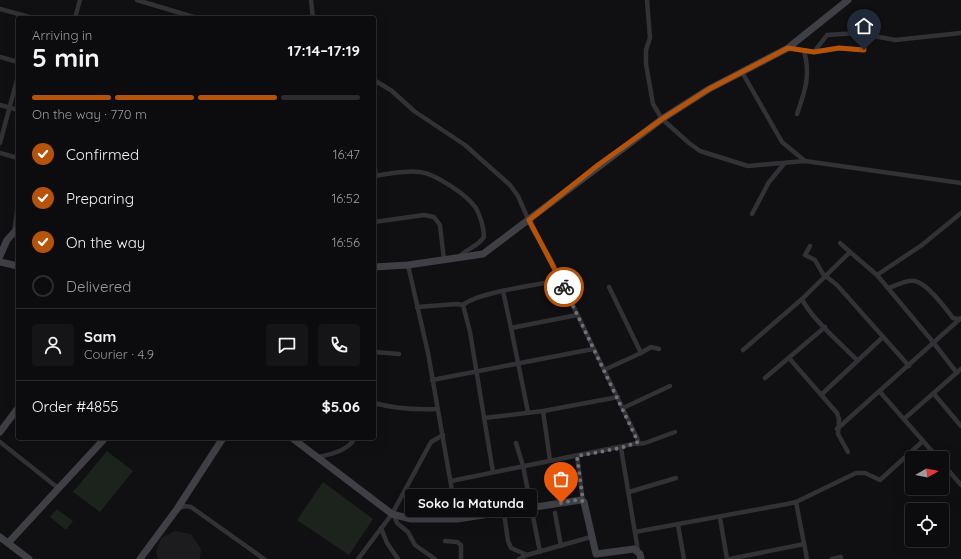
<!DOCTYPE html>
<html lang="en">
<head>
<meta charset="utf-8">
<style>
  :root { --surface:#0c0b0d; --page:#151416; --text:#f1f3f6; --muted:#9a9b9d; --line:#2c2b2e; --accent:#b45309 }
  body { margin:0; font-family:Quicksand,sans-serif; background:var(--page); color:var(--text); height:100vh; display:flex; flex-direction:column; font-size:15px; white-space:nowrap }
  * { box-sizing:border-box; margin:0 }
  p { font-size:13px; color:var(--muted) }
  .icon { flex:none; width:22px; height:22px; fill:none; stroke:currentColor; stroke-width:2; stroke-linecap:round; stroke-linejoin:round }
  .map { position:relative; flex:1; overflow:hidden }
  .panel { position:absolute; left:16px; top:16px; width:360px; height:424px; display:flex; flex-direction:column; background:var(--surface); border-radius:4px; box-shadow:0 4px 16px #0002,0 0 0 1px var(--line) }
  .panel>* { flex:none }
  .needle { width:26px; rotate:81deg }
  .controls { position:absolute; left:905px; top:451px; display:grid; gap:8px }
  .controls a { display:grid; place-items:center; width:44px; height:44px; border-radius:4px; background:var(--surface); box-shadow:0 4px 16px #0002,0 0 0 1px var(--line); font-size:20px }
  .pin { position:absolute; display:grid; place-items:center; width:34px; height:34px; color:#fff; margin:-41px -17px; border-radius:50% 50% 50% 0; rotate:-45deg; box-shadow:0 0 4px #0007 }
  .pin .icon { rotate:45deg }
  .courier { position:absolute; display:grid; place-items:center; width:40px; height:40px; margin:-20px; border:3px solid #b45309; border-radius:50%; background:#fff; color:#222; box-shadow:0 1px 5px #0007 }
  .bubble { position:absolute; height:28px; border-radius:4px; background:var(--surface); box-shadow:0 4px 16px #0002,0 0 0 1px var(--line); font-size:13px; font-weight:700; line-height:28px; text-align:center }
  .overview em { font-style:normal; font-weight:700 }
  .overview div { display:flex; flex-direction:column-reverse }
  .overview { display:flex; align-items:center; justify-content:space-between; height:68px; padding:0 16px }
  h1 { font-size:26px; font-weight:700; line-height:30px }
  .bar { display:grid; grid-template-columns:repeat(4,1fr); gap:6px 4px; align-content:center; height:48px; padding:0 16px }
  .bar i { height:5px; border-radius:3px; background:var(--line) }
  .bar .selected { background:var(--accent) }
  .bar p { grid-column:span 4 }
  .line { display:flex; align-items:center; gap:10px; padding:0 16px; border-top:1px solid var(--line) }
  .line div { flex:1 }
  .round { display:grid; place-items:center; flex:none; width:42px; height:42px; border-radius:4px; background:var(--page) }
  ol { padding:0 16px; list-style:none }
  li { display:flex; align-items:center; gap:12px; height:44px }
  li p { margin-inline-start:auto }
  li .icon { padding:4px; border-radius:50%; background:var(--accent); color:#fff; stroke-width:4 }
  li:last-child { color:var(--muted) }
  li i { width:22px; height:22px; border:2px solid var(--line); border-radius:50% }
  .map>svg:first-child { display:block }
  .built { fill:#1c1b1e }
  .green { fill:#1c231d }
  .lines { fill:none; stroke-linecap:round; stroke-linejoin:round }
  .street { stroke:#313136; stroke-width:4.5 }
  .secondary { stroke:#3f3f46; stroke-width:7 }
  .done { stroke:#6e707a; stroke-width:4; stroke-dasharray:0 7.2 }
  .route { stroke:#b45309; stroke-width:5 }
</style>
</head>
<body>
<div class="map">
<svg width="961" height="559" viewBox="0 0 961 559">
  <rect width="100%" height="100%" fill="#100f11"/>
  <path class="built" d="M175,531l16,3 10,15 -1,10h-42l-2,-7 5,-14z"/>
  <g class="green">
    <path d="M107,451l26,20 -33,41 -27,-20z"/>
    <path d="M323,482l50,37 -24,36 -52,-35z"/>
    <path d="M57,509l16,12 -7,9 -16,-13z"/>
  </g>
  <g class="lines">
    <g class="street">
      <path d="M137,0l60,18"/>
      <path d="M311,0l2,18"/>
      <path d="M647,0l3,38 -4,12v14l7,40 9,15 27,24 11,8 48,15 57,-5 156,22"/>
      <path d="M0,9l33,9"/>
      <path d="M75,18l5,-18"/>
      <path d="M788,48l26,4 25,-4 25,2 3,-15"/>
      <path d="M814,52l13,-17 31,-2 37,7 66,-7"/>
      <path d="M0,57l18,5"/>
      <path d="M742,72l40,70 23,19"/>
      <path d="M374,80l18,11 22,20 51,34 45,40 8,11 14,32 18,30 88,182v3l-187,38"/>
      <path d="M0,105l18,5"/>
      <path d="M797,114c8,-23 14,-39 7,-63"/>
      <path d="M0,143l18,-67"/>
      <path d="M0,153l18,5"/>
      <path d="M374,161l2,15"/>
      <path d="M374,176c15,-2 31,-6 46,-4 16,2 47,23 56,36 4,7 8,20 8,29 -7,11 -18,11 -26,21"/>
      <path d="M752,214l17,-32 15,-18"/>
      <path d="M374,222l50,-7 10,2 6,8 4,35"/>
      <path d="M14,232l4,-27"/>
      <path d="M840,243l10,9"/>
      <path d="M810,246l-5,9 10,5 8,14 14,11 72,81"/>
      <path d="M408,265l20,88 29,166"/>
      <path d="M877,275l45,-30 39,-32"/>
      <path d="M888,288c8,-2 19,-9 27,-7 12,2 31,28 38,37l6,1"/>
      <path d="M503,291l8,37"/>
      <path d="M802,299c8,18 40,46 55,61"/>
      <path d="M417,307l40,-3 6,1"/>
      <path d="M743,350l59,-51 48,-47 27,23 56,67 24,31"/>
      <path d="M374,352l25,2"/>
      <path d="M641,353l10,-6 8,2"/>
      <path d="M789,358l48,55 2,6 -1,15 10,18"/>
      <path d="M604,370l37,-17 -32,-66"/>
      <path d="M765,378l60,-51"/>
      <path d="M432,380l161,-31"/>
      <path d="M880,392l58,66"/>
      <path d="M822,394l61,-57"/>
      <path d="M934,394l27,32"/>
      <path d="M374,403c22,6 41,7 64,6"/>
      <path d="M623,408l47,-22"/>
      <path d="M543,411l7,49"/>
      <path d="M528,412l-17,-84 66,-13"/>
      <path d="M484,418l59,-7 75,-14"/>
      <path d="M904,419l57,-50"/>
      <path d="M837,429l124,-111"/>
      <path d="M0,442l58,46"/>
      <path d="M516,443l7,23 17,86"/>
      <path d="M637,444l8,-1 30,-11"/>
      <path d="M621,448l17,103"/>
      <path d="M577,456l6,45"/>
      <path d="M317,457c13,-2 31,-6 38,-19"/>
      <path d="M942,463l19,22"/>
      <path d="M493,472l-23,-140 -7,-27c15,-13 75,-20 97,-25"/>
      <path d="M629,492l47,-14"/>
      <path d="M796,502l11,57"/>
      <path d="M179,508l6,-2 6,1 73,52"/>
      <path d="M504,513l4,28 3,7 16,7"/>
      <path d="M555,513l6,33"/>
      <path d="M394,515l3,8 11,9 7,13 20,14"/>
      <path d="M720,518l7,41"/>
      <path d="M678,525l6,34"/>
      <path d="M381,528l6,15 11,16"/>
      <path d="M635,532l152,-28 9,-2 60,-29h9l15,7 43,-39"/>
      <path d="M445,541l12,1 4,3v14"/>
      <path d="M358,559l34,-45 39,-72 12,-7"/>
      <path d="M519,559l8,-4 64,-18"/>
      <path d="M730,559l74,-15"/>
      <path d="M832,559l9,-2"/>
    </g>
    <g class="secondary">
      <path d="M0,256l7,-16 11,-12"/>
      <path d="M0,262l18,4"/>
      <path d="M374,267l34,-2 75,-11 179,-135 47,-30 79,-41 60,-48"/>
      <path d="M0,432l18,-24"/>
      <path d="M292,438l100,76 19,5h46l124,-19 3,2 12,52 38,-5 6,5 1,5"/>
      <path d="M0,537l29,22"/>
      <path d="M8,543l97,-105"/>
      <path d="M140,559l37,-50 46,-71"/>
    </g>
  </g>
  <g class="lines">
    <path class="done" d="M561,503l15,-3 7,1 -6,-45 44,-8 17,-6 -74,-155"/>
    <path class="route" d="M564,287l-35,-67 69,-55 64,-46 47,-30 79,-41 26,4 25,-4 25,2"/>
  </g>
</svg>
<div class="controls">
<a><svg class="needle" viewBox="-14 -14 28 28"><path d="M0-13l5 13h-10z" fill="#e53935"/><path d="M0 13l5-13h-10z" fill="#9a9b9d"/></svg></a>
<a><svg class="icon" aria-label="locate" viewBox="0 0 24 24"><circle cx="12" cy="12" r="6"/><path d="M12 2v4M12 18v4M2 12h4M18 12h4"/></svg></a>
</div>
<div class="pin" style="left:561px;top:503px;background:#ea580c"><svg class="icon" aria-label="bag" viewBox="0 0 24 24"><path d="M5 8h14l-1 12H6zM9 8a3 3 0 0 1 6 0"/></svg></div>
<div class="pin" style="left:864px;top:50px;background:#1f2937"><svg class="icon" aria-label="home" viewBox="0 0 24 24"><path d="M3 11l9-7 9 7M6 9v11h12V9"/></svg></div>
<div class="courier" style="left:564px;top:287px"><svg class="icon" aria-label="bike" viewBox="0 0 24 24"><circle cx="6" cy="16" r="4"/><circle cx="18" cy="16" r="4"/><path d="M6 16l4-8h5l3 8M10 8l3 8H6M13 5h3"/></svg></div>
<div class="bubble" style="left:405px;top:489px;width:132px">Soko la Matunda</div>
<section class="panel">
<div class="overview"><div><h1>5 min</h1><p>Arriving in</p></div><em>17:14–17:19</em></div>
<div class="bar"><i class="selected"></i><i class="selected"></i><i class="selected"></i><i></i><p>On the way · 770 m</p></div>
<ol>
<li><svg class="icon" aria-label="check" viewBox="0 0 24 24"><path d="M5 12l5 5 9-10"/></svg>Confirmed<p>16:47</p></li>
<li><svg class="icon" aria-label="check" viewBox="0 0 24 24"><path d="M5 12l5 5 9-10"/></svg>Preparing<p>16:52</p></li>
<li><svg class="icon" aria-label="check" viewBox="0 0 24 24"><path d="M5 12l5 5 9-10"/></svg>On the way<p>16:56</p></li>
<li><i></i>Delivered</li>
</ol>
<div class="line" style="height:72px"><a class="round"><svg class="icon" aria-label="person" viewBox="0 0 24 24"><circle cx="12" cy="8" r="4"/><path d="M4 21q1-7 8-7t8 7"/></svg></a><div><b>Sam</b><p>Courier · 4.9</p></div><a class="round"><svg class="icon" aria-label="chat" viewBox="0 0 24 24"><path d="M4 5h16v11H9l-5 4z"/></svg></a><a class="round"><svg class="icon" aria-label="phone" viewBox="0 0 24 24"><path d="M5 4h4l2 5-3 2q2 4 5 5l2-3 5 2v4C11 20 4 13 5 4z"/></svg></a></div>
<div class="line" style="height:52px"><div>Order #4855</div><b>$5.06</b></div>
</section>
</div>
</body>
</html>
